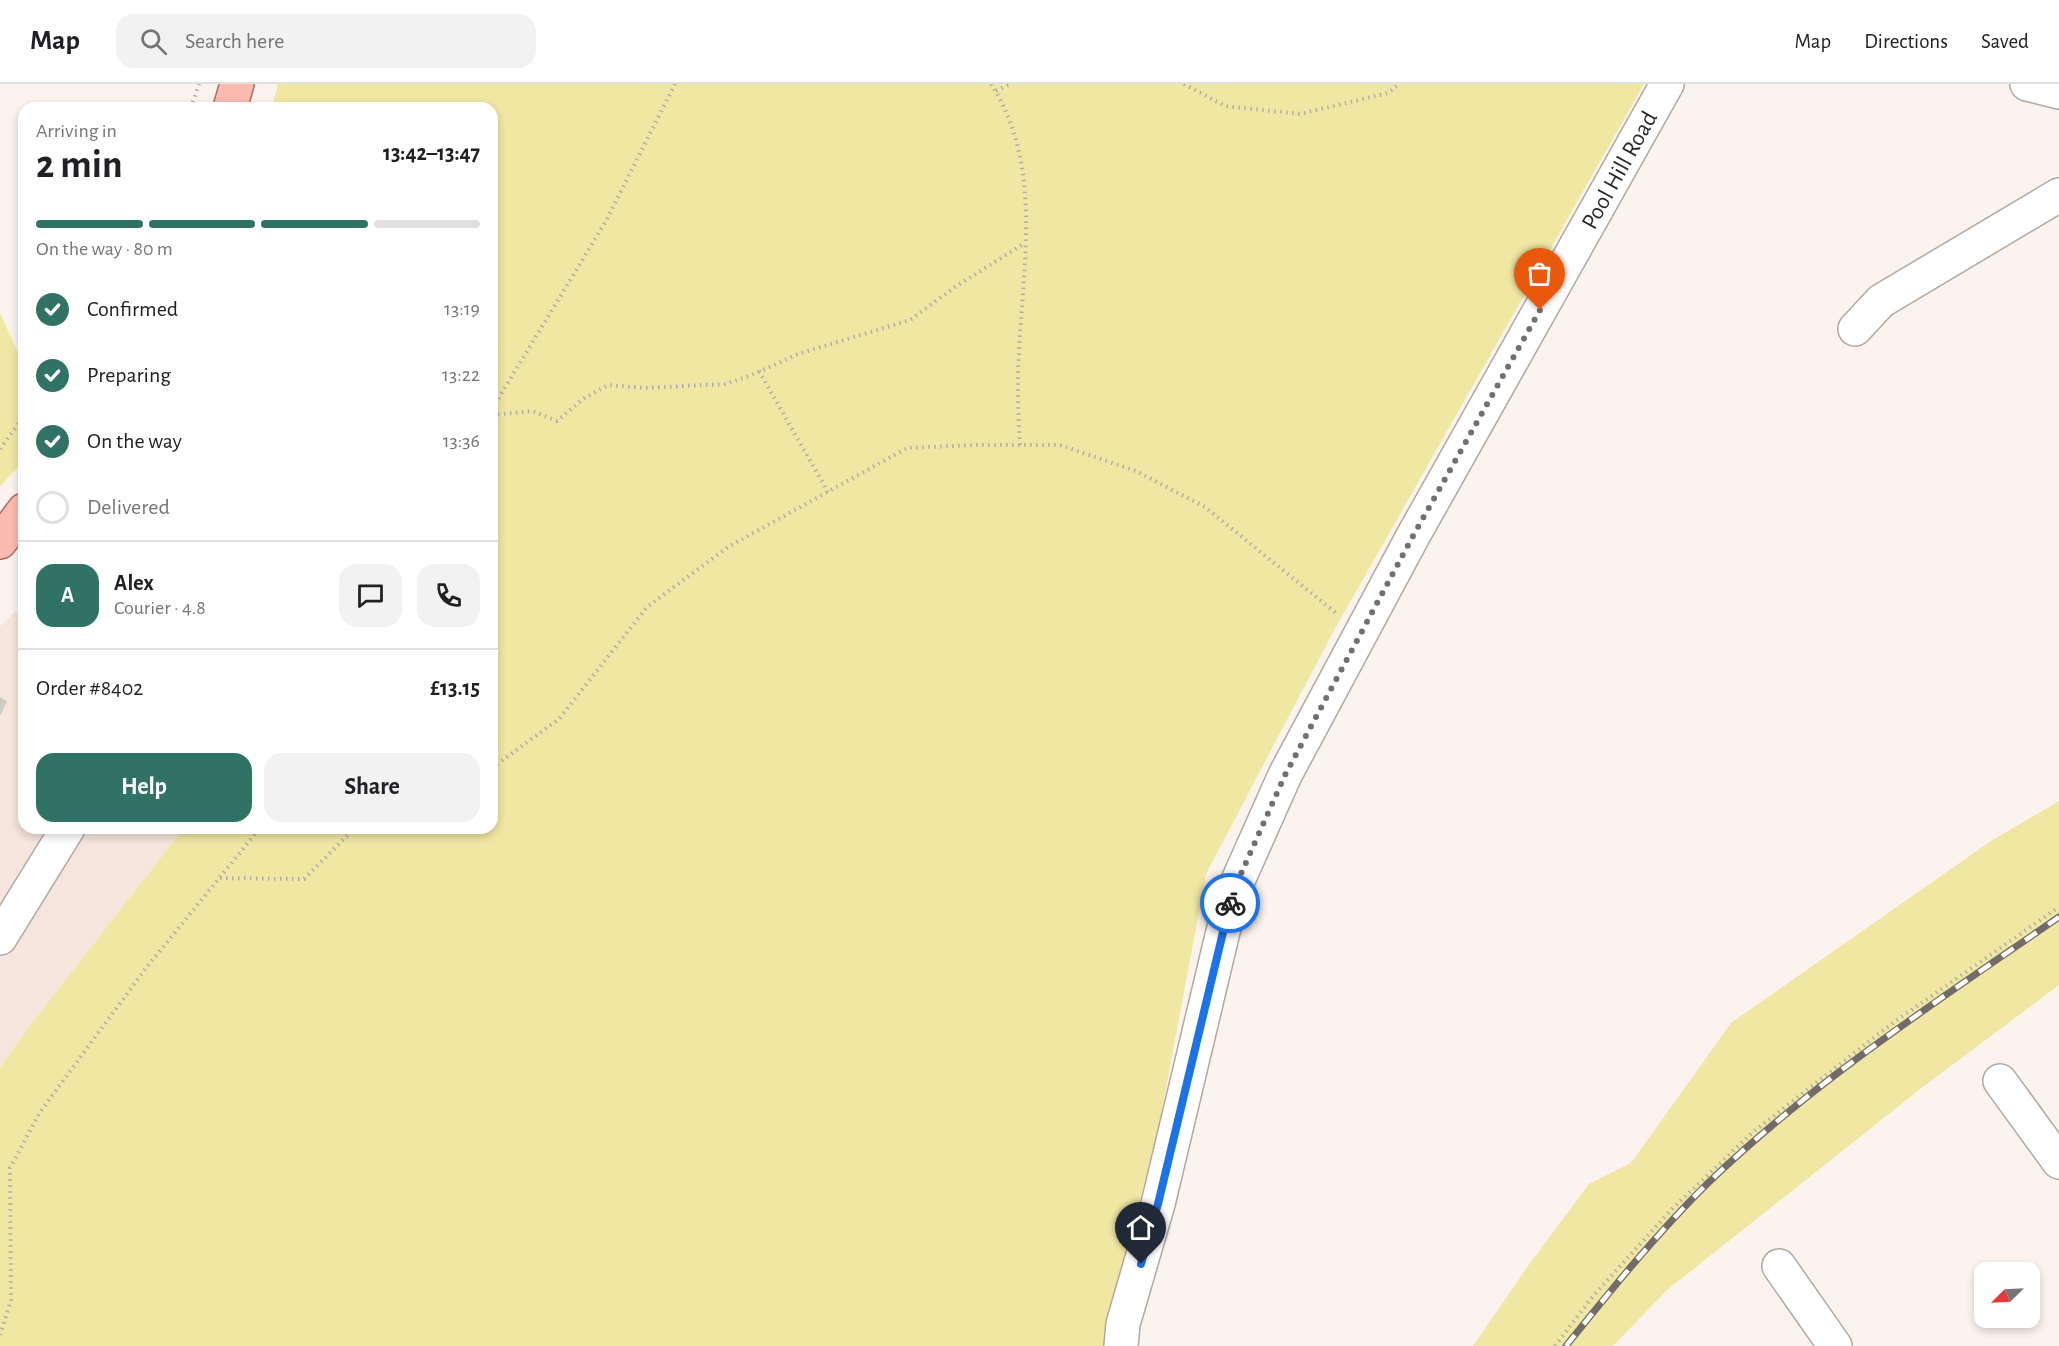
<!DOCTYPE html>
<html lang="en">
<head>
<meta charset="utf-8">
<style>
  :root { --surface:#fff; --page:#f2f2f2; --text:#202124; --muted:#757577; --line:#e0e0e0; --accent:#307364 }
  body { margin:0; font-family:"Alegreya Sans",sans-serif; background:var(--page); color:var(--text); height:100vh; display:flex; flex-direction:column; font-size:22px; white-space:nowrap }
  * { box-sizing:border-box; margin:0 }
  p { font-size:20px; color:var(--muted) }
  .icon { flex:none; width:33px; height:33px; fill:none; stroke:currentColor; stroke-width:2; stroke-linecap:round; stroke-linejoin:round }
  .map { position:relative; flex:1; overflow:hidden }
  .side { position:absolute; left:18px; top:18px; width:480px; height:732px; display:flex; flex-direction:column; background:var(--surface); border-radius:18px; box-shadow:0 3px 9px #0003 }
  .side>* { flex:none }
  .needle { width:39px; rotate:246deg }
  .controls { position:absolute; left:1974px; top:1178px; display:grid; gap:12px }
  .controls a { display:grid; place-items:center; width:66px; height:66px; border-radius:12px; background:var(--surface); box-shadow:0 3px 9px #0003; font-size:30px }
  .pin { position:absolute; display:grid; place-items:center; width:51px; height:51px; color:#fff; margin:-62px -26px; border-radius:50% 50% 50% 0; rotate:-45deg; box-shadow:0 0 6px #0007 }
  .pin .icon { rotate:45deg }
  .courier { position:absolute; display:grid; place-items:center; width:60px; height:60px; margin:-30px; border:4px solid #1a73e8; border-radius:50%; background:#fff; color:#222; box-shadow:0 2px 8px #0007 }
  .headline em { font-style:normal; font-weight:700 }
  .headline div { display:flex; flex-direction:column-reverse }
  .headline { display:flex; align-items:center; justify-content:space-between; height:102px; padding:0 18px }
  h1 { font-size:39px; font-weight:700; line-height:45px }
  .bar { display:grid; grid-template-columns:repeat(4,1fr); gap:9px 6px; align-content:center; height:72px; padding:0 18px }
  .bar i { height:8px; border-radius:4px; background:var(--line) }
  .bar .current { background:var(--accent) }
  .bar p { grid-column:span 4 }
  .line { display:flex; align-items:center; gap:15px; padding:0 18px; border-top:2px solid var(--line) }
  .line div { flex:1 }
  .round { display:grid; place-items:center; flex:none; width:63px; height:63px; border-radius:18px; background:var(--page) }
  ol { padding:0 18px; list-style:none }
  li { display:flex; align-items:center; gap:18px; height:66px }
  li p { margin-inline-start:auto }
  li .icon { padding:6px; border-radius:50%; background:var(--accent); color:#fff; stroke-width:4 }
  li:last-child { color:var(--muted) }
  li i { width:33px; height:33px; border:3px solid var(--line); border-radius:50% }
  .cta { display:flex; gap:12px; margin-top:auto; padding:12px 18px }
  .cta a { flex:1; height:69px; border-radius:18px; background:var(--accent); color:#fff; font-size:24px; font-weight:700; line-height:69px; text-align:center }
  .cta a+a { background:var(--page); color:var(--text) }
  header { display:flex; align-items:center; gap:36px; box-sizing:border-box; height:84px; padding:0 30px; background:var(--surface); border-bottom:2px solid var(--line) }
  header strong { font-size:28px }
  nav { display:flex; gap:33px; margin-inline-start:auto; font-size:21px }
  .search { width:420px; height:54px; background:var(--page); display:flex; align-items:center; gap:15px; box-sizing:border-box; padding:0 21px; border-radius:18px; color:var(--muted); font-size:22px }
  .map>svg:first-child { display:block }
  .built { fill:#f5e5dc }
  .green { fill:#efe7a2 }
  .building { fill:#d0cbc4 }
  .lines { fill:none; stroke-linecap:round; stroke-linejoin:round }
  .minor-casing { stroke:#b0a8a3; stroke-width:36 }
  .major-casing { stroke:#b2695e; stroke-width:36 }
  .path { stroke:#b3ada9; stroke-width:4; stroke-dasharray:1.5 4.5; stroke-linecap:butt }
  .minor { stroke:#fff; stroke-width:33 }
  .major { stroke:#fcbab0; stroke-width:33 }
  .rail-casing { stroke:#716c69; stroke-width:7 }
  .rail { stroke:#fff; stroke-width:4.5; stroke-dasharray:14; stroke-linecap:butt }
  .done { stroke:#746f6c; stroke-width:6; stroke-dasharray:0 10.8 }
  .route { stroke:#1a73e8; stroke-width:8 }
  .labels { text-anchor:middle; stroke-width:6; stroke-linejoin:round; paint-order:stroke }
  .street-label { font-size:24px; fill:#2b2826; stroke:#fff }
</style>
</head>
<body>
<header>
<strong>Map</strong>
<div class="search"><svg class="icon" aria-label="search" viewBox="0 0 24 24"><circle cx="10" cy="10" r="6"/><path d="M15 15l6 6"/></svg>Search here</div>
<nav><a>Map</a><a>Directions</a><a>Saved</a></nav>
</header>
<div class="map">
<svg width="2059" height="1262" viewBox="0 0 2059 1262">
  <rect width="100%" height="100%" fill="#fbf3ee"/>
  <path class="built" d="M16,527l8,5v212h160l-156,200 -28,40v-442z"/>
  <g class="green">
    <path d="M278,0h1366l-312,550 -126,240 -46,246 -27,108 -23,118h-1110v-278l28,-40 156,-200h308v-720h-220z"/>
    <path d="M0,229l24,53v94l-24,27z"/>
    <path d="M2059,717v184l-135,101 -257,204 -54,56h-140l57,-83 59,-79 42,-21 100,-140 260,-182z"/>
  </g>
  <path class="building" d="M0,613l7,4 -7,15z"/>
  <g class="lines">
    <g class="minor-casing">
      <g id="minor">
        <path d="M2027,0l32,8"/>
        <path d="M1855,245l26,-28 178,-106"/>
        <path d="M0,854l68,-110"/>
        <path d="M2000,997l59,81"/>
        <path d="M1779,1182l56,80"/>
        <path d="M1121,1262l2,-22 35,-120 74,-310 53,-119 128,-239 254,-452"/>
      </g>
    </g>
    <g class="major-casing">
      <g id="major">
        <path d="M230,24l7,-24"/>
        <path d="M0,458l24,-32"/>
      </g>
    </g>
    <g class="path">
      <path d="M991,0c52,80 32,179 28,269 -2,31 -1,61 1,92"/>
      <path d="M1184,0l41,22 75,8 88,-21 11,-9"/>
      <path d="M996,7l14,-7"/>
      <path d="M191,24l8,-24"/>
      <path d="M759,287l69,121"/>
      <path d="M492,325l114,-188 69,-137"/>
      <path d="M492,331l40,-4 25,10 26,-22 25,-14 37,3 80,-4 27,-9 46,-21 112,-34 45,-33 70,-44"/>
      <path d="M0,365l24,-33"/>
      <path d="M492,684l67,-49 88,-112 81,-60 179,-99 69,-3h84l76,26 69,36 131,106"/>
      <path d="M220,794l84,1 51,-51"/>
      <path d="M0,1251l11,-35 -1,-132 30,-56 106,-144 114,-140"/>
      <path d="M1555,1262l38,-50 80,-88 79,-75 138,-108 169,-118"/>
    </g>
    <use href="#minor" class="minor"/>
    <use href="#major" class="major"/>
    <g class="rail-casing">
      <path id="rail" d="M1566,1262c45,-56 91,-113 143,-164 105,-101 230,-182 350,-265"/>
    </g>
    <use href="#rail" class="rail"/>
  </g>
  <g class="lines">
    <path class="done" d="M1230,819l2,-9 53,-119 128,-239 127,-226"/>
    <path class="route" d="M1141,1180l17,-60 72,-301"/>
  </g>
  <g class="labels">
    <g class="street-label">
      <text transform="translate(1619 86) rotate(-61)" y="8">Pool Hill Road</text>
    </g>
  </g>
</svg>
<div class="controls">
<a><svg class="needle" viewBox="-14 -14 28 28"><path d="M0-13l5 13h-10z" fill="#e53935"/><path d="M0 13l5-13h-10z" fill="#757577"/></svg></a>
</div>
<div class="pin" style="left:1540px;top:226px;background:#ea580c"><svg class="icon" aria-label="bag" viewBox="0 0 24 24"><path d="M5 8h14l-1 12H6zM9 8a3 3 0 0 1 6 0"/></svg></div>
<div class="pin" style="left:1141px;top:1180px;background:#1f2937"><svg class="icon" aria-label="home" viewBox="0 0 24 24"><path d="M3 11l9-7 9 7M6 9v11h12V9"/></svg></div>
<div class="courier" style="left:1230px;top:819px"><svg class="icon" aria-label="bike" viewBox="0 0 24 24"><circle cx="6" cy="16" r="4"/><circle cx="18" cy="16" r="4"/><path d="M6 16l4-8h5l3 8M10 8l3 8H6M13 5h3"/></svg></div>
<section class="side">
<div class="headline"><div><h1>2 min</h1><p>Arriving in</p></div><em>13:42–13:47</em></div>
<div class="bar"><i class="current"></i><i class="current"></i><i class="current"></i><i></i><p>On the way · 80 m</p></div>
<ol>
<li><svg class="icon" aria-label="check" viewBox="0 0 24 24"><path d="M5 12l5 5 9-10"/></svg>Confirmed<p>13:19</p></li>
<li><svg class="icon" aria-label="check" viewBox="0 0 24 24"><path d="M5 12l5 5 9-10"/></svg>Preparing<p>13:22</p></li>
<li><svg class="icon" aria-label="check" viewBox="0 0 24 24"><path d="M5 12l5 5 9-10"/></svg>On the way<p>13:36</p></li>
<li><i></i>Delivered</li>
</ol>
<div class="line" style="height:108px"><b class="round" style="background:var(--accent);color:#fff">A</b><div><b>Alex</b><p>Courier · 4.8</p></div><a class="round"><svg class="icon" aria-label="chat" viewBox="0 0 24 24"><path d="M4 5h16v11H9l-5 4z"/></svg></a><a class="round"><svg class="icon" aria-label="phone" viewBox="0 0 24 24"><path d="M5 4h4l2 5-3 2q2 4 5 5l2-3 5 2v4C11 20 4 13 5 4z"/></svg></a></div>
<div class="line" style="height:78px"><div>Order #8402</div><b>£13.15</b></div>
<div class="cta"><a>Help</a><a>Share</a></div>
</section>
</div>
</body>
</html>
